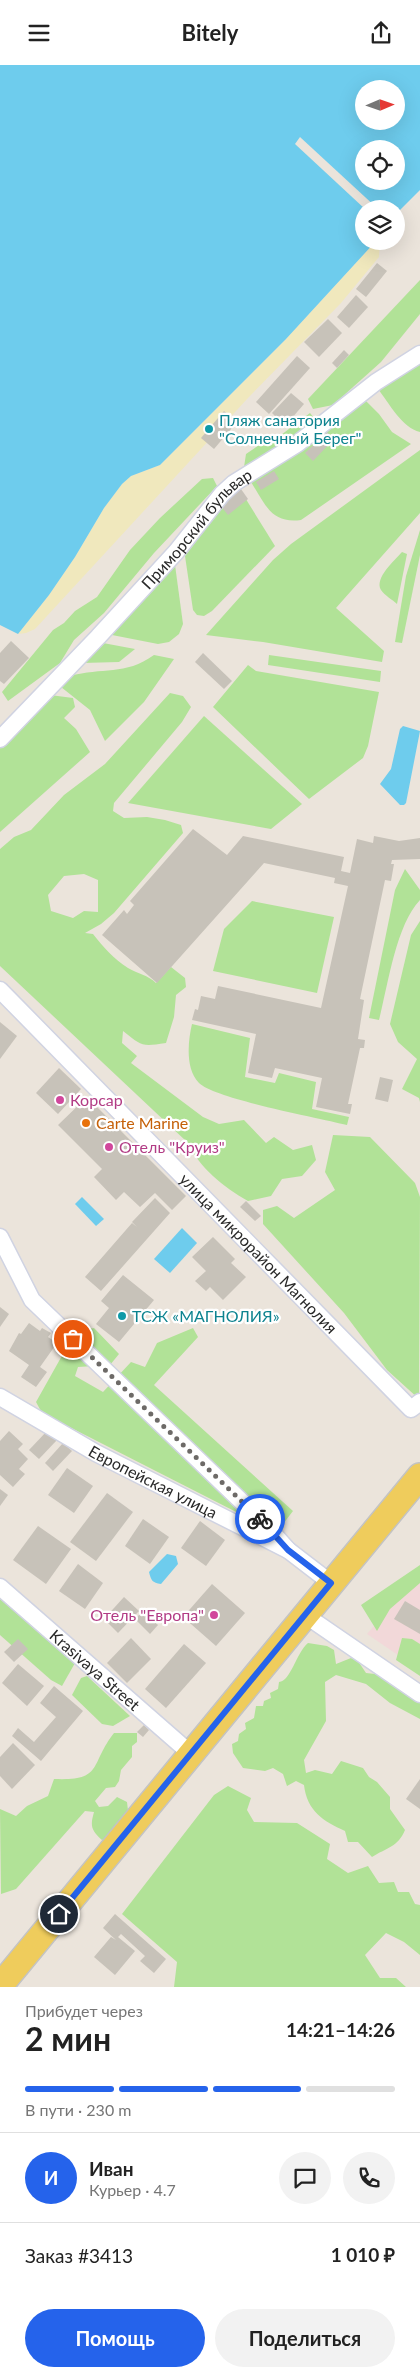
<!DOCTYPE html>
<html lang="ru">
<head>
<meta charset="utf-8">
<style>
  :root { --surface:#fff; --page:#f2f2f2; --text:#222; --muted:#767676; --line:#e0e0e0; --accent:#2563eb }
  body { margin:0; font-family:Lato,sans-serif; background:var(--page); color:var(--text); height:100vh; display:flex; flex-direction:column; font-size:19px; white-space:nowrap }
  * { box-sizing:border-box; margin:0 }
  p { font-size:16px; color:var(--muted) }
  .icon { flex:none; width:28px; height:28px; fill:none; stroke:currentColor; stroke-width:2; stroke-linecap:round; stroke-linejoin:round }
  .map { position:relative; height:1922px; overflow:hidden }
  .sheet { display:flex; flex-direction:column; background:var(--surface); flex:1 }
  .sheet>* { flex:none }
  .needle { width:32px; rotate:88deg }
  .tools { position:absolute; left:355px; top:15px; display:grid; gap:10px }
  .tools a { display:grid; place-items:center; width:50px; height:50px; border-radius:50%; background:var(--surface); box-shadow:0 5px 20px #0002; font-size:25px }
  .pin { position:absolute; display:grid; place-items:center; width:42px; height:42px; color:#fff; margin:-21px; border:2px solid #fff; border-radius:50%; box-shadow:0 1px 5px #0007 }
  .courier { position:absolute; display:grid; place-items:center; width:50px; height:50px; margin:-25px; border:4px solid #2563eb; border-radius:50%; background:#fff; color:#222; box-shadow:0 1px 6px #0007 }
  .summary em { font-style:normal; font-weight:700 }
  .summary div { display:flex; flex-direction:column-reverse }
  .summary { display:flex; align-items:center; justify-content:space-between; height:85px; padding:0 25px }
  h1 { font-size:32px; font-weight:700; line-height:38px }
  .bar { display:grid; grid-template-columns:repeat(4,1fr); gap:8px 5px; align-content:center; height:60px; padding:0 25px }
  .bar i { height:6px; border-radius:4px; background:var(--line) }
  .bar .on { background:var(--accent) }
  .bar p { grid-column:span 4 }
  .line { display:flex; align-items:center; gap:12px; padding:0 25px; border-top:1px solid var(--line) }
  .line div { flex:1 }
  .round { display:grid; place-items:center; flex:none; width:52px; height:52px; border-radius:26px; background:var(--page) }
  .cta { display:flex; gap:10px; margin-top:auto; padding:10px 25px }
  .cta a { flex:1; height:58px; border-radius:30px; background:var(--accent); color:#fff; font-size:20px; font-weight:700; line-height:58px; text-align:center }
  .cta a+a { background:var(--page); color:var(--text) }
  header { display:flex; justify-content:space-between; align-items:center; height:65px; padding:0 25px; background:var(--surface); font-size:22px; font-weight:700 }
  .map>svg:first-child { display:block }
  .medical { fill:#f2d8d9 }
  .green { fill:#b1e297; fill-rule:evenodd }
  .sand { fill:#f0e8bd }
  .water { fill:#6ecced; fill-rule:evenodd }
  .pier { fill:#ebe4db }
  .building { fill:#c7c2b9 }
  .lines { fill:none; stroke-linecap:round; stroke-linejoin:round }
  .street-casing { stroke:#d0d3e2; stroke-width:19 }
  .primary-casing { stroke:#c3c3c3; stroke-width:28 }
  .street { stroke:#fff; stroke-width:16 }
  .primary { stroke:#efcc5c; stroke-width:25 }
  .done { stroke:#6d6a67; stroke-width:5; stroke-dasharray:0 9 }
  .route { stroke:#2563eb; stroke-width:6 }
  .culture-dot { fill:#0f9aa8; stroke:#fff; stroke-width:2 }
  .hotel-dot { fill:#d1479c; stroke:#fff; stroke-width:2 }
  .food-dot { fill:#e8710a; stroke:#fff; stroke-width:2 }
  .labels { text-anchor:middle; stroke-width:4.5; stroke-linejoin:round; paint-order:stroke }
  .culture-label { font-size:16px; fill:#0d838f; stroke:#fff; text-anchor:start }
  .street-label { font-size:16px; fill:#292929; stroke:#fff }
  .hotel-label { font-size:16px; fill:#b23c85; stroke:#fff; text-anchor:start }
  .food-label { font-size:16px; fill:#c56008; stroke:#fff; text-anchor:start }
</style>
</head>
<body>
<header><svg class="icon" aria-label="menu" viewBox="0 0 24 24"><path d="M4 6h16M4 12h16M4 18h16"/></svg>Bitely<svg class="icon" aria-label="share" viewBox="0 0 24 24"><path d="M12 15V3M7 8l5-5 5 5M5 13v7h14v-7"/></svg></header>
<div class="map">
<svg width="420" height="1922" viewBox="0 0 420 1922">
  <rect width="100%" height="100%" fill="#ebe4db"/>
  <path class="medical" d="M420,1509v96l-53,-36z"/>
  <g class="green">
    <path d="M420,215v34l-39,48 -48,43 -20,4 -5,-10z"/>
    <path d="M420,298v69c-18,-4 -31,-29 -42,-43z"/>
    <path d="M366,336l13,13 13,18 19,12 -110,76c-30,4 -36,-16 -50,-38z"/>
    <path d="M310,348l5,6 -22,18 -49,30 2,-13 22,-15 13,-4z"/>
    <path d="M420,385v63l-84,95 48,43 -2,11 -119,-20 -57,-7 67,-75 18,-16z"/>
    <path d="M213,413l4,8 -63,67 -50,60 -30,27 -14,23 -52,38 -6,-9 51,-62 11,-7 11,-12 22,-14 33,-47 30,-32 42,-39z"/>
    <path d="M244,431l31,50 -63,65 -8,5 -7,-1 -4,-5 -8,-54 41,-55z"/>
    <path d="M420,465v25l-18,88 -7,-1 11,-66z"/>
    <path d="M402,487l5,2 -10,50c-4,-4 -13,-9 -16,-14 -7,-12 14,-30 21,-38z"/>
    <path d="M175,500l8,59 -4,10 -10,8 -11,2 -46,-9z"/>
    <path d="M103,578l32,6 -16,13 -37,1z"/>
    <path d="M154,590l20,4 -30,43 -39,39 -15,-31 -29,-23 9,-11c32,-9 55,0 84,-21z"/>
    <path d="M269,590l112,16 -1,11 -112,-17z"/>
    <path d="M248,600l8,6 123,21 -11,54 -5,12 -54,41 -96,-92z"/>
    <path d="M170,628l13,3 8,11 -9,15 -68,81 -1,8 11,7 23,-1 18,3 16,5 2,8 -69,80 -13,11 -16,9 8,1c10,13 21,25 35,34 10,6 20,7 28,15l15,-16 14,11 1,9 -10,8 -2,22 -8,26c-25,4 -24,3 -43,-12l-1,12 15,13 -6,7 72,54 16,7 25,-4 22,23 8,-6 19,13 19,-5 4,15 -14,16 -20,3 -11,17 -23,5c-25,-14 -48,-33 -61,-59l-187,-176v-117l14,-12 17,-7 33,-35 41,-31zM84,809l14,6v32l-14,-1 -11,7 -22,-7 -3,-16 16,-19z"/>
    <path d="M50,630l23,3 2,9 -11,11 12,11 14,23 -90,80v-85l36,-38 10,-5 -2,-4z"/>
    <path d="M204,651l98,88 -31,25 -143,-26z"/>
    <path d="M405,804l15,21v10c-24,25 -32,85 -41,120l-10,-2 26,-128z"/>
    <path d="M252,836l82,16 -17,76 -104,-22 11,-42z"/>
    <path d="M420,856v181l-1,-4 -17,-9 15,-30 -19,-17 -8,-18 21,-89z"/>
    <path d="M192,959l58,14 -5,39 30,6 4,-10 37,9 -4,27 37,8 -2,8c-27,-7 -132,-26 -148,-42 -14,-14 -11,-42 -7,-59z"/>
    <path d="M333,1070l37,2 45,46 5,14 -1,202 -32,-29 -43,-57 -81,-89v-14l14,-4 17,12 41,-28 -10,-18z"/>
    <path d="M94,1263l25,26 -9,11 -32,2 -3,9 28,16 28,-30 14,5 12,-24 36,-15 5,9 -44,48 139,126 -10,13 -33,-5 -208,-106 -6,-11 32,-57 11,-2 4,-13z"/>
    <path d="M420,1500v18l-30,26 -13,22 -16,-26z"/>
    <path d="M0,1534l5,2 70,62 -13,23 -11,-6 -51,-45z"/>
    <path d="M402,1573l10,1 8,5v32l-24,-16z"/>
    <path d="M308,1578l19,3 7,4 2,14 15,-6 7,3 8,12 18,2 36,27v17l-30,-16 -24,-19 -30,-9 -11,7 1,39 -22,39 2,13 9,-3 17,4 9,-13 22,7 6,9 8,5 13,15v12l15,21c-7,17 -19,18 -33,27l-14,-15h-10l-3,-11c-22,-10 -38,-20 -41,-46l-8,-4 -9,5 -4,-12 -10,-6 -8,3 -22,-3 -10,-15 -1,-9 6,-3 1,-7 7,-5 -1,-6 9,-5 2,-12h7l1,-5 7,-3 -1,-5 8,-4 1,-7c12,-1 17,-29 29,-39z"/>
    <path d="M87,1611l43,40 -17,10 -11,-2 -30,-29 9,-17z"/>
    <path d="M114,1668h23v9l-5,4v11l-11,13 -2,11 -4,6 -9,1 -11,13 4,6 9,-1 9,-9 10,5 2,17 -13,13 -14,8c-11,-10 -12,-14 -8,-28l-9,-1 -69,78 -15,5 -1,-85 16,7 11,-10 21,-10 6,-17c50,2 35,-14 60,-46z"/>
    <path d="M228,1721l23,12 -4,12 7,12 43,1 33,21 -3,15 21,14 20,-7 11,17 15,-1 4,10h11l6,12 5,1v50l-16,-13 -18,-9 -21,22 15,23h16l10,9h-232l3,-25 -55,-48 92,-119z"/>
  </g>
  <path class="sand" d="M376,176h4l-1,16 -38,46 -93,95 -213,231 -9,4 -8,1 31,-39 26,-38 29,-49 18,-24 9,-8 29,-11 126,-126z"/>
  <g class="water">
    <path d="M0,0h420v125l-24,24v-5h-32v32h12l-90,98 -126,126 -29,11 -9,8 -18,24 -29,49 -26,38 -31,39 -18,-9zM364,24h32v32h-32zM364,84h32v32h-32z"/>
    <path d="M403,661l17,5 -14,72 -2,2h-4l-20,-21 11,-15 9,-40z"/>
    <path d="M82,1132l22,22 -8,7 -21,-22z"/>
    <path d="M182,1163l15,15 -27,30 -16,-14z"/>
    <path d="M167,1489l9,2 2,8 -17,20c-9,-1 -10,-4 -12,-12z"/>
  </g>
  <path class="pier" d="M300,72l78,72h-13l-70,-65z"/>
  <g class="building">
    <path d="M377,198l10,8 -21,26 -10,-8z"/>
    <path d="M356,230l12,12 -19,21 -12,-11z"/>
    <path d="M328,254l14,14 -23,24 -15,-15z"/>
    <path d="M344,285l5,5 -12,13 -5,-5z"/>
    <path d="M297,291l13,12 -41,46 -13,-12z"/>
    <path d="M291,328l13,11 -19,22 -13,-13z"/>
    <path d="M224,346l13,11 -23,27 -13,-11z"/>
    <path d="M327,367l7,7 -21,22 -8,-8z"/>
    <path d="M274,406l5,8 -18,11 -5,-8z"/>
    <path d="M241,424l7,10 -20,16 -8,-10z"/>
    <path d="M11,576l18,17 -25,26 -4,-3v-28z"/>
    <path d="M203,588l29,28 -8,8 -29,-27z"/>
    <path d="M193,764l34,26 16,-19 101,21 -3,14 9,2 7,-34 16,4 1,-7 25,5 21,-3v21l-28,1 -1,4h3l-3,17 -6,-1 -25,119 4,1 -6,39 7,1 -1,8h-4l-12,56h4l-2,10 -34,-7 6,-29 -47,-10 -3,10 -24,-5 8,-39 -64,-14 3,-11 3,1 3,-14 14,3 3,-13 103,22 27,-122 -14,-3 1,-5 -71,-15 -107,120 -55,-48 22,-25 3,4 7,-9 -4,-4z"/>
    <path d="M0,957l17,14 -17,23z"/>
    <path d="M59,1003l22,21 -23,25 -22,-21z"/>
    <path d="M380,1012l13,3 -5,22 -13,-3z"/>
    <path d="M87,1032l99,99 -14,14 -17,-17 -15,14 -16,-15 -8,8 -22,-23 8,-8 -44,-44z"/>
    <path d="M155,1133l15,15 -69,78 -16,-14 47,-54 5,4 -5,-5z"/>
    <path d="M246,1136l15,15 -6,5 -15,-14z"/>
    <path d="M213,1172l22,22 -4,4 15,14 -23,23 -13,-13 -4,4 -11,-10 11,-10 -14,-14z"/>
    <path d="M123,1210l31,25 -35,42 -23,-18 13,-16 -8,-7z"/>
    <path d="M0,1242l9,7 -9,13z"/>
    <path d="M29,1258l11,8 2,-3 9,5 -3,4 9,6 -17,24 7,5 -11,15 -15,-10 8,-12 -20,-14 10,-18 2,1z"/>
    <path d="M9,1366l14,13 -5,5 10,10 -9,10 6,5 -12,13 -13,-12v-34z"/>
    <path d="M47,1366l10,9 -18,19 -10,-9z"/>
    <path d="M63,1378l9,8 -19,20 -8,-8z"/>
    <path d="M67,1403l26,18 -19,27 -26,-18z"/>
    <path d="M0,1424l8,6 -8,11z"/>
    <path d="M107,1428l26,19 -37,49 -26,-19z"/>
    <path d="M143,1454l26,18 -19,27 -25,-18z"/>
    <path d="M200,1456l25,19 -19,26 -25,-18z"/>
    <path d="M38,1461l33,23 -25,35 -33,-24z"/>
    <path d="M78,1499l25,19 -18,26 -26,-18z"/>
    <path d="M212,1519l33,29 -29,33 -33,-29z"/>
    <path d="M124,1532l15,14 -21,22 -14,-14z"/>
    <path d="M405,1536l15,9v24l-26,-15z"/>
    <path d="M143,1546l15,14 -8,9 -15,-15z"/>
    <path d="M131,1573l20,21 -24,24 -20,-20z"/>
    <path d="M18,1574l10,10 -14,13 -10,-10z"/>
    <path d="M184,1579l22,19 -40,45 -21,-19z"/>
    <path d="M18,1599l26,22 -17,20 -25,-23z"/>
    <path d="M54,1621l29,25 -42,50 -29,-25 6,-8 16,14 22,-25 -16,-14z"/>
    <path d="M144,1660l5,5 -6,7 -6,-5z"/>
    <path d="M13,1678l22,22 -23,24 -12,-13v-19z"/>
    <path d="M420,1714v30l-14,-10z"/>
    <path d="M115,1849l51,45 -12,14 -14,-12 5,-5 -24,-22 -3,3 17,14 -20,24 -21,-18 17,-20 5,3 -13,-12z"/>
  </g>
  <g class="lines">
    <g class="street-casing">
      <g id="street">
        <path id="s1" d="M0,674l98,-102 78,-85 46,-58 12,-11 63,-39 79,-62 44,-28"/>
        <path id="s2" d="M0,925l411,419 9,-7"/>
        <path d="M0,1172l32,63 232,223 24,27"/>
        <path id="s3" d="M0,1332l96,56 192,97 43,33"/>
        <path id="s4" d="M0,1522l190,166"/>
        <path d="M305,1550l115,79"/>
      </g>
    </g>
    <g class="primary-casing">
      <path id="primary" d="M0,1921l420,-510"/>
    </g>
    <use href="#street" class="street"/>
    <use href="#primary" class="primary"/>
  </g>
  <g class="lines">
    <path class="done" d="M73,1274l187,180"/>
    <path class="route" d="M59,1849l272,-331 -43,-33 -28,-31"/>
  </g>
  <g class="culture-dot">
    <circle cx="209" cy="364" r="5"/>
    <circle cx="122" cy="1251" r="5"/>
  </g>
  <g class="hotel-dot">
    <circle cx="60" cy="1035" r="5"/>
    <circle cx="109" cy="1082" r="5"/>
    <circle cx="214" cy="1550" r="5"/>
  </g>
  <circle class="food-dot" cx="86" cy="1058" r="5"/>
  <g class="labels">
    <g class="culture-label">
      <text x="219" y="361">Пляж санатория<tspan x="219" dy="18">"Солнечный Берег"</tspan></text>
      <text x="132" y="1257">ТСЖ «МАГНОЛИЯ»</text>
    </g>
    <g class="street-label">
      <text dy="6" stroke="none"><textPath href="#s1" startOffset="288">Приморский бульвар</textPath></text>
      <text dy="6" stroke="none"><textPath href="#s2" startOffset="369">улица микрорайон Магнолия</textPath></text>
      <text dy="6" stroke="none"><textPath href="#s3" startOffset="175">Европейская улица</textPath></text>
      <text dy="6" stroke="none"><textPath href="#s4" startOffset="126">Krasivaya Street</textPath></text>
    </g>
    <g class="hotel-label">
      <text x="70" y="1041">Корсар</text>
      <text x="119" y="1088">Отель "Круиз"</text>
      <text x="204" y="1556" text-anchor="end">Отель "Европа"</text>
    </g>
    <g class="food-label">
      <text x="96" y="1064">Carte Marine</text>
    </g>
  </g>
</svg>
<div class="tools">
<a><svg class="needle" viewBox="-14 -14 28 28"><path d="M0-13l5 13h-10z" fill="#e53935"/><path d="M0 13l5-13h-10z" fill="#767676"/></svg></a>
<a><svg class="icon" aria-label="locate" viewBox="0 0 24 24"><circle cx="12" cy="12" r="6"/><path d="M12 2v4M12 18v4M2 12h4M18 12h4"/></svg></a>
<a><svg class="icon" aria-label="layers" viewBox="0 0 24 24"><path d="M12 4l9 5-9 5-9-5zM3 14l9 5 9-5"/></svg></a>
</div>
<div class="pin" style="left:73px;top:1274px;background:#ea580c"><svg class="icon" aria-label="bag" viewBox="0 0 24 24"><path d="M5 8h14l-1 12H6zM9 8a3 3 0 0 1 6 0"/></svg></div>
<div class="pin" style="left:59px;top:1849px;background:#1f2937"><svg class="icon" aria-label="home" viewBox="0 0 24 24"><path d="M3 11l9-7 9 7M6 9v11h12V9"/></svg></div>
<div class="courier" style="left:260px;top:1454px"><svg class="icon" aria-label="bike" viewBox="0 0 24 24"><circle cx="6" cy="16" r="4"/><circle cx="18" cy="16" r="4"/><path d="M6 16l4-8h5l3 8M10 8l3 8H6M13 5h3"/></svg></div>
</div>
<section class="sheet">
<div class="summary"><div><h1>2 мин</h1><p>Прибудет через</p></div><em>14:21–14:26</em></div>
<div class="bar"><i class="on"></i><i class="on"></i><i class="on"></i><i></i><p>В пути · 230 m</p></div>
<div class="line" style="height:90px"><b class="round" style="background:var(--accent);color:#fff">И</b><div><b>Иван</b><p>Курьер · 4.7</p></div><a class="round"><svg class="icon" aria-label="chat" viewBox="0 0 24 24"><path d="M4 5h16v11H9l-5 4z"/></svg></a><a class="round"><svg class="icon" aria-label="phone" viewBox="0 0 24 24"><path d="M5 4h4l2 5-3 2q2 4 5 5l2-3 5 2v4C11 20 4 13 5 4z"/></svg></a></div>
<div class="line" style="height:65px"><div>Заказ #3413</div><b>1 010 ₽</b></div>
<div class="cta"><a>Помощь</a><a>Поделиться</a></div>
</section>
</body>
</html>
